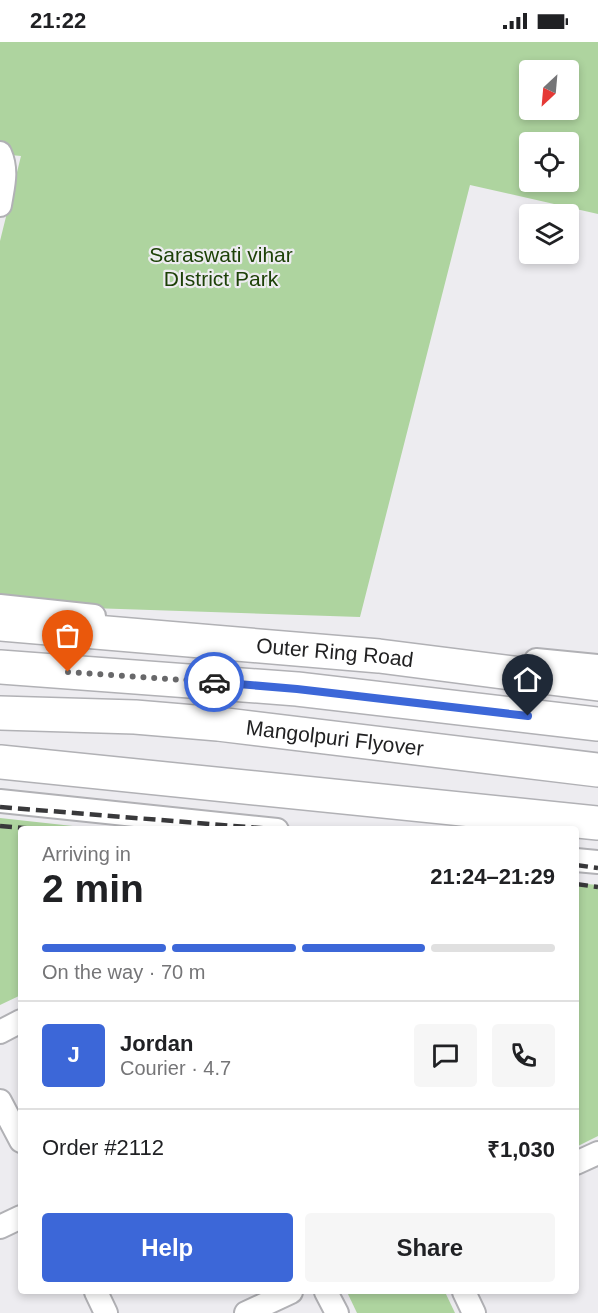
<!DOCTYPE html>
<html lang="en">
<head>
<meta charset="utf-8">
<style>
  :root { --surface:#fff; --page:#f6f6f6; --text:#202124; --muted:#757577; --line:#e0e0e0; --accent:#3c67d8 }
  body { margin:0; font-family:Arial,sans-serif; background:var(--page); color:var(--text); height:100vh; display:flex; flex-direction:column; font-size:22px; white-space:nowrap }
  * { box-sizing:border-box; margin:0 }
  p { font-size:20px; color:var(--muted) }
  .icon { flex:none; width:33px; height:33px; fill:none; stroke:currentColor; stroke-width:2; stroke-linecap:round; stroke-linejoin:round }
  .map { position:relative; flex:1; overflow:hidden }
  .side { position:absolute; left:18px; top:784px; width:561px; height:468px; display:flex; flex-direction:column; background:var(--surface); border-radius:6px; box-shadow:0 3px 9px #0003 }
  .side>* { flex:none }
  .needle { width:39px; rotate:206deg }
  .fabs { position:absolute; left:519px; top:18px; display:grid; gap:12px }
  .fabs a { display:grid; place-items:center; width:60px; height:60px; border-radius:6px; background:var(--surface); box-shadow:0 3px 9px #0003; font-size:30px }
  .pin { position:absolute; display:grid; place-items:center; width:51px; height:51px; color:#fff; margin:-62px -26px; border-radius:50% 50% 50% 0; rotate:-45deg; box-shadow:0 0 6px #0007 }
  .pin .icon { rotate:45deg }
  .courier { position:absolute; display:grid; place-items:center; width:60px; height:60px; margin:-30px; border:4px solid #3c67d8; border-radius:50%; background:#fff; color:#222; box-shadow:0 2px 8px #0007 }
  .overview em { font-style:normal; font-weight:700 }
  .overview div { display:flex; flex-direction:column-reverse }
  .overview { display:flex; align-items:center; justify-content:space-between; height:102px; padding:0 24px }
  h1 { font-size:39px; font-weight:700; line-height:45px }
  .bar { display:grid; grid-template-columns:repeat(4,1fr); gap:9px 6px; align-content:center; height:72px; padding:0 24px }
  .bar i { height:8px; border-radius:4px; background:var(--line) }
  .bar .selected { background:var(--accent) }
  .bar p { grid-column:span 4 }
  .line { display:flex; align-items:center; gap:15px; padding:0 24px; border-top:2px solid var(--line) }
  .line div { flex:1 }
  .round { display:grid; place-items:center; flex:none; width:63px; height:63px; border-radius:6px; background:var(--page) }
  .cta { display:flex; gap:12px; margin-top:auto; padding:12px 24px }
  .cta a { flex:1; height:69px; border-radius:6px; background:var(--accent); color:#fff; font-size:24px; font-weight:700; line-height:69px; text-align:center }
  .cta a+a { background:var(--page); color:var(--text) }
  .status { display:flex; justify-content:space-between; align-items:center; height:42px; padding:0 30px; background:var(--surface); direction:ltr }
  .status svg { height:16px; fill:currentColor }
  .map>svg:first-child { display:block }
  .green { fill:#aed49f; fill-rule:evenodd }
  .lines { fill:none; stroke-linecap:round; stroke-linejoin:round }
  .street-casing { stroke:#b1b1b5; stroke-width:26 }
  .primary-casing { stroke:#b1b1b5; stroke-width:36 }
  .highway-casing { stroke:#b1b1b5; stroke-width:36 }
  .street { stroke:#fff; stroke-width:22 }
  .primary { stroke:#fff; stroke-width:33 }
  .highway { stroke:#fff; stroke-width:33 }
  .rail { stroke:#39393b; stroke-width:4.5; stroke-dasharray:12 6; stroke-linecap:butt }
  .done { stroke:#68686a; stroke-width:6; stroke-dasharray:0 10.8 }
  .route { stroke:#3c67d8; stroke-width:8 }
  .labels { text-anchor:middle; stroke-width:4.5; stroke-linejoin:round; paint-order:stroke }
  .park-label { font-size:21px; fill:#1d4107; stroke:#edecf0 }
  .street-label { font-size:21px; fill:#212122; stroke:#edecf0 }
</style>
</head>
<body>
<div class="status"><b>21:22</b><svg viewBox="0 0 49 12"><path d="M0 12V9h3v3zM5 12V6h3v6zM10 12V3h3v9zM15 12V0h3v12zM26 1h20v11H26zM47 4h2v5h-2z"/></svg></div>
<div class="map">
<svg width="598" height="1271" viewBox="0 0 598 1271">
  <rect width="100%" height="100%" fill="#edecf0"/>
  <g class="green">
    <path d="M0,0h598v172l-128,-29 -110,432 -360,-12v-364l21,-85 -21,-2zM530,28h38v40h-38zM530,100h38v40h-38z"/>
    <path d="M0,776l100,11 -79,1v165l-21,10z"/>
    <path d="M576,841l22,2v251l-22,11z"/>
    <path d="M347,1250h98l10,21h-98z"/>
  </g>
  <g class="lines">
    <g class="street-casing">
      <g id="street">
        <path d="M0,111c8,18 3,33 0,52"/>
        <path d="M0,564l94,10"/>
        <path d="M536,618l62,6"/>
        <path d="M0,759l277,29"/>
        <path d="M576,818l22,2"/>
        <path d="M0,990l21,-11"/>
        <path d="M0,1059l21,40"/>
        <path d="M576,1121l22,-10"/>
        <path d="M0,1185l21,-10"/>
        <path d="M96,1250l10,21"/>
        <path d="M326,1250l11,21"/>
        <path d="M464,1250l10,21"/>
        <path d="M246,1271l45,-21"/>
      </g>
    </g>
    <g class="primary-casing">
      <g id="primary">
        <path id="s1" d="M0,582l379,32 219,28"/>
        <path d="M0,720l598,61"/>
      </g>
    </g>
    <g class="highway-casing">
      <g id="highway">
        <path d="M0,625l297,22 301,35"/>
        <path id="s2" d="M0,671l135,4 83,7 380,46"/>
      </g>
    </g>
    <use href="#street" class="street"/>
    <use href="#primary" class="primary"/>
    <use href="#highway" class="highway"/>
    <g class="rail">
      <path d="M0,765l284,23"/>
      <path d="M0,784l48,4"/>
      <path d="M576,823l22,3"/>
      <path d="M576,842l22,3"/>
    </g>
  </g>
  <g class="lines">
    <path class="done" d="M68,630l146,10"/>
    <path class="route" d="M214,640l83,7 231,27"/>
  </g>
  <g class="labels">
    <g class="park-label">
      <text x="221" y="220">Saraswati vihar<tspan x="221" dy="24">DIstrict Park</tspan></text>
    </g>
    <g class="street-label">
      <text dy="7" stroke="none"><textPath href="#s1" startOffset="336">Outer Ring Road</textPath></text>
      <text dy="7" stroke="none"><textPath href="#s2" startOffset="336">Mangolpuri Flyover</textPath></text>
    </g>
  </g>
</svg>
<div class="fabs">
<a><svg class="needle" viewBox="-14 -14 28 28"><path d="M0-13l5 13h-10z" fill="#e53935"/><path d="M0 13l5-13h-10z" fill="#757577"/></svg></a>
<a><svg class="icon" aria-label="locate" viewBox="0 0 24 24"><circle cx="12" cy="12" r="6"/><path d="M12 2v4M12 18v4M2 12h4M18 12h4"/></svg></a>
<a><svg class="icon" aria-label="layers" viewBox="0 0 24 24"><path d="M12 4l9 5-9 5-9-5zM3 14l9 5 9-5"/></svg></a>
</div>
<div class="pin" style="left:68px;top:630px;background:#ea580c"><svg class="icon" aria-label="bag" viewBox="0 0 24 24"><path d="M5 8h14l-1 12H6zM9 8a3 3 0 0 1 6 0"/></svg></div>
<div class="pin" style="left:528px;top:674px;background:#1f2937"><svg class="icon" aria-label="home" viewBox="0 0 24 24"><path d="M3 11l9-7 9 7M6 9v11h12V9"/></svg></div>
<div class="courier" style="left:214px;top:640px"><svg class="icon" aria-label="car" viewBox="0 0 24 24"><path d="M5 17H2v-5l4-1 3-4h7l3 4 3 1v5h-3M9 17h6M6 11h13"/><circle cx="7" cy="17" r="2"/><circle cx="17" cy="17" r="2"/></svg></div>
<section class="side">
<div class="overview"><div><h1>2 min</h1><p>Arriving in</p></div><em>21:24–21:29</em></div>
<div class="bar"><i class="selected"></i><i class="selected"></i><i class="selected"></i><i></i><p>On the way · 70 m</p></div>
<div class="line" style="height:108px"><b class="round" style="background:var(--accent);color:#fff">J</b><div><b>Jordan</b><p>Courier · 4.7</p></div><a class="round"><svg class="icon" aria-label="chat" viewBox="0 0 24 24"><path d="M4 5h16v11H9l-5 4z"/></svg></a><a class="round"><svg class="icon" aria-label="phone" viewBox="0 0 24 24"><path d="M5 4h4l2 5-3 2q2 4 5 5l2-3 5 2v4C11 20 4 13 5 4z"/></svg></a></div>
<div class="line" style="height:78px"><div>Order #2112</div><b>₹1,030</b></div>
<div class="cta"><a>Help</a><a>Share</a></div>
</section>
</div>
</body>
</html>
